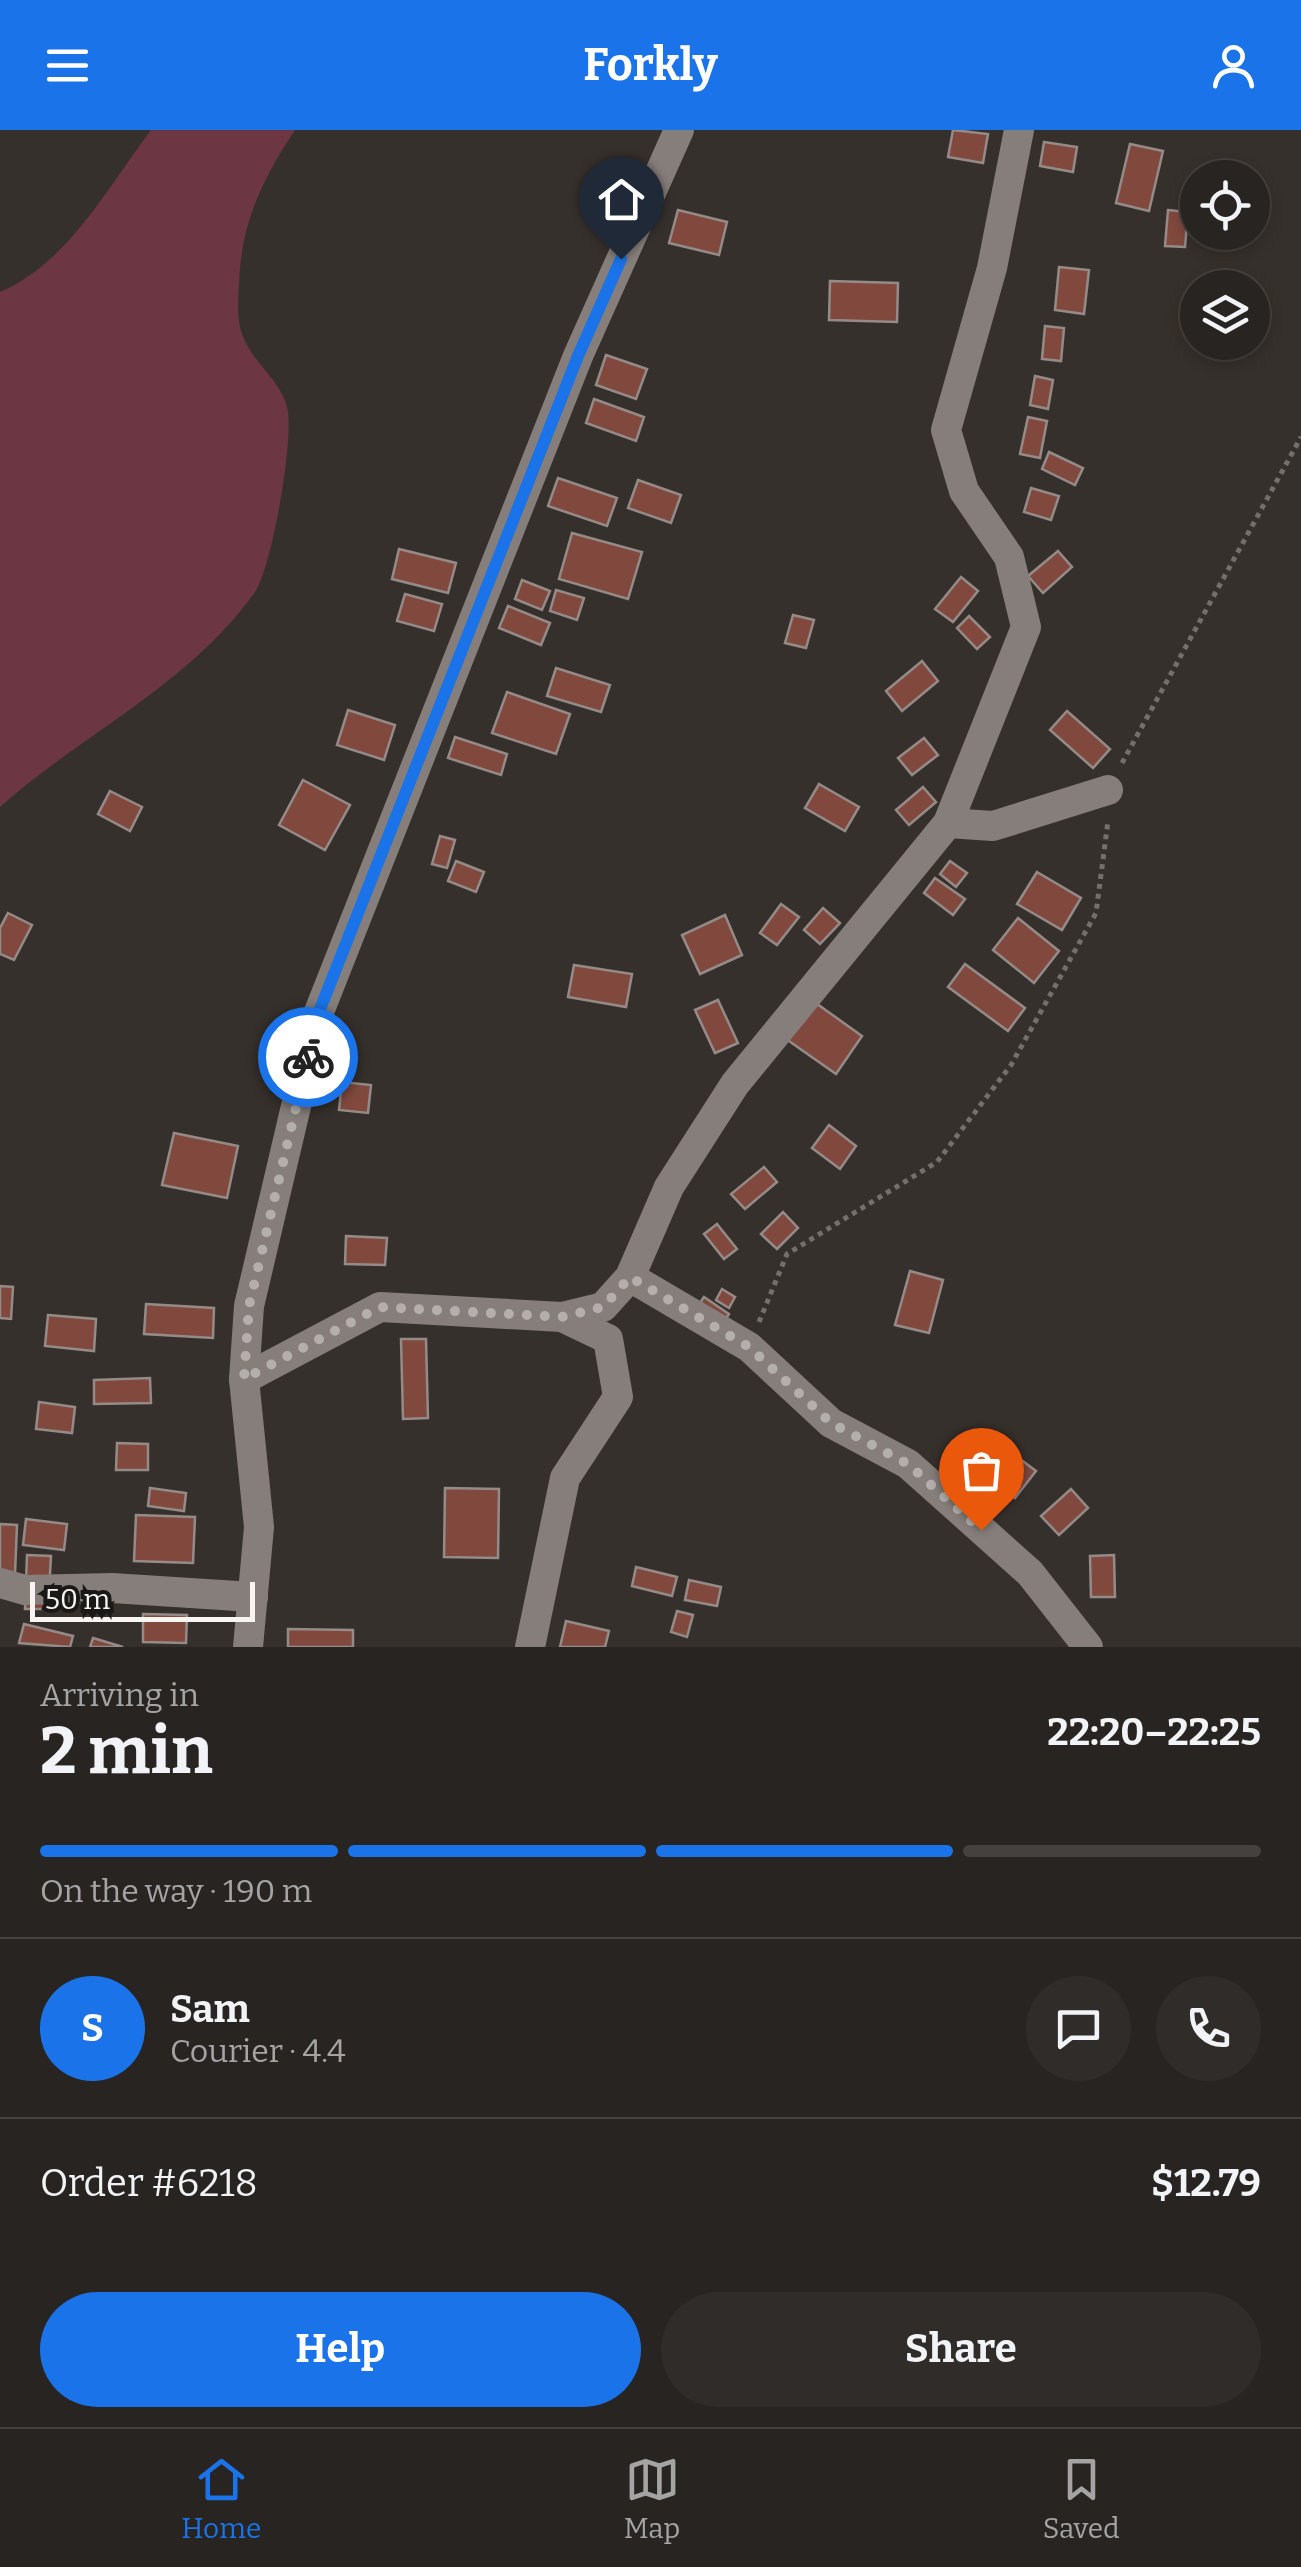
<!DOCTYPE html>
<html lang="en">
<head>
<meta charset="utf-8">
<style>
  :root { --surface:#282421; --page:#302c2a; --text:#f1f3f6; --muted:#a5a4a5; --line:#44413f; --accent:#1a73e8 }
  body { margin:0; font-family:Bitter,serif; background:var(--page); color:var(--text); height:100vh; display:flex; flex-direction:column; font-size:38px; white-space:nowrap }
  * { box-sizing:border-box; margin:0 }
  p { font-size:32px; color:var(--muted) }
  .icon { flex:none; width:55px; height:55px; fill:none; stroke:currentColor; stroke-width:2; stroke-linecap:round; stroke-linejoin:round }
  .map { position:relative; height:1517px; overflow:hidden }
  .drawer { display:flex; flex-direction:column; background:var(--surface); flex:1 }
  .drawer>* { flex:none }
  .fabs { position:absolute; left:1180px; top:30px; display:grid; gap:20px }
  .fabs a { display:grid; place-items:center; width:90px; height:90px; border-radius:50%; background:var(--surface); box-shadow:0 5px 15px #0003,0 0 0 2px var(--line); font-size:50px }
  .scale { position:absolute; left:30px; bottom:25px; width:225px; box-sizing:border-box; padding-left:10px; border:5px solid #f8f4f1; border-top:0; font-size:28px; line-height:35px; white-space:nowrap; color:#f8f4f1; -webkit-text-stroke:8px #1b1917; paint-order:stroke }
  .pin { position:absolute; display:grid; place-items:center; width:85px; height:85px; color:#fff; margin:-102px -42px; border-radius:50% 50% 50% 0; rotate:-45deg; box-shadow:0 0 10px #0007 }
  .pin .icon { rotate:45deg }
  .courier { position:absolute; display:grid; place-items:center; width:100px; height:100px; margin:-50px; border:8px solid #1a73e8; border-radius:50%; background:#fff; color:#222; box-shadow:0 2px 12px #0007 }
  .summary em { font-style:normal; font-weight:700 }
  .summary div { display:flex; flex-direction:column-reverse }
  .summary { display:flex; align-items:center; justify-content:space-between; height:170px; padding:0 40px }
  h1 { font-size:65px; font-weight:700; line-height:75px }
  .bar { display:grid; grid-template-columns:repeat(4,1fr); gap:15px 10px; align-content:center; height:120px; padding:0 40px }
  .bar i { height:12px; border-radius:8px; background:var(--line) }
  .bar .current { background:var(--accent) }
  .bar p { grid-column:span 4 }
  .line { display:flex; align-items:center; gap:25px; padding:0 40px; border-top:2px solid var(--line) }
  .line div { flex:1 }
  .round { display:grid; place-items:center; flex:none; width:105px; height:105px; border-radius:52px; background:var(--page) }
  .button { display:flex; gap:20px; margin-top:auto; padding:20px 40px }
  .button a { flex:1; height:115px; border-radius:60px; background:var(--accent); color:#fff; font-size:40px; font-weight:700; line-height:115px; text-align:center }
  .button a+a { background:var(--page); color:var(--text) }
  header { display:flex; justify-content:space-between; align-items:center; height:130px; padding:0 40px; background:var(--accent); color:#fff; font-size:45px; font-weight:700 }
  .dock { display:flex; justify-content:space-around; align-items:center; height:140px; border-top:2px solid var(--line); background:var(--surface); font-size:28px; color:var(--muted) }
  .dock a { display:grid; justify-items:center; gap:5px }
  .dock .current { color:var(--accent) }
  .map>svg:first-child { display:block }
  .green { fill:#6c3743 }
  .building { fill:#81493e; stroke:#948b89; stroke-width:2.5 }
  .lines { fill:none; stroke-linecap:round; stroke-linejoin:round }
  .path { stroke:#746f6b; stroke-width:5; stroke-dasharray:5 5; stroke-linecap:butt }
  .street { stroke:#857e7a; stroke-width:30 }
  .done { stroke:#b4afac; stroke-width:10; stroke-dasharray:0 18 }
  .route { stroke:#1a73e8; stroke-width:12 }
</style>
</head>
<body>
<header><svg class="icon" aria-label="menu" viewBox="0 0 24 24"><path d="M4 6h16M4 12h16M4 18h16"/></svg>Forkly<svg class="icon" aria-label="person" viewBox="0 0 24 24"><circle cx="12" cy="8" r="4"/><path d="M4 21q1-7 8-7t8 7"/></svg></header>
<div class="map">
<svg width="1301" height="1517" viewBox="0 0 1301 1517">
  <rect width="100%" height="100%" fill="#36302c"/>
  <path class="green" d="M151,0h144c-33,50 -54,93 -56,154 -1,21 -3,40 7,59 10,21 36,41 41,64 8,29 -15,160 -32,185 -66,93 -172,141 -255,215v-515c68,-29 108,-105 151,-162z"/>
  <g class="building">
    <path d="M953,0l35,4 -5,29 -35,-6z"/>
    <path d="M1044,12l33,5 -4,25 -33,-6z"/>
    <path d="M1130,14l33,7 -14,60 -33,-8z"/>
    <path d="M678,80l49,12 -8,33 -50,-12z"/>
    <path d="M1168,80l20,2 -3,35 -20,-1z"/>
    <path d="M1059,137l30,3 -5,44 -29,-4z"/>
    <path d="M830,151l68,2 -1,39 -68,-2z"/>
    <path d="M1045,196l19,2 -3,33 -19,-2z"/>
    <path d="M606,225l41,14 -11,30 -40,-14z"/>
    <path d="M1035,246l18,4 -5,29 -18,-4z"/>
    <path d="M594,269l50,18 -8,24 -50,-18z"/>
    <path d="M1028,287l19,4 -7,37 -20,-4z"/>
    <path d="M1049,322l34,16 -8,17 -33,-16z"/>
    <path d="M558,348l59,20 -10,28 -59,-20z"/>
    <path d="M638,350l43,15 -10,28 -43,-15z"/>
    <path d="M1031,358l28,8 -8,24 -27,-8z"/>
    <path d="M572,403l70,19 -14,47 -69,-20z"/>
    <path d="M399,419l57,14 -8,30 -56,-14z"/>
    <path d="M1058,421l14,16 -29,26 -15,-17z"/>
    <path d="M961,447l17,14 -25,31 -18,-13z"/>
    <path d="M522,450l28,11 -8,19 -27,-11z"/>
    <path d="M556,460l28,8 -7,22 -27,-9z"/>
    <path d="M405,464l37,10 -8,27 -37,-10z"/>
    <path d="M508,476l42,17 -9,22 -42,-17z"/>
    <path d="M793,485l21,5 -8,28 -21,-5z"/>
    <path d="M969,486l21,21 -13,12 -20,-21z"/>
    <path d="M922,531l16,20 -36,30 -16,-20z"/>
    <path d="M556,538l54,17 -9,27 -54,-16z"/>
    <path d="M507,562l63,22 -14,40 -64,-21z"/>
    <path d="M348,580l47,15 -11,35 -47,-15z"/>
    <path d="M1067,581l43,38 -17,19 -43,-38z"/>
    <path d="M455,607l52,17 -6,21 -53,-17z"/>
    <path d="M924,608l14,17 -26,20 -14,-17z"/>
    <path d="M303,650l47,25 -25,45 -46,-25z"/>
    <path d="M819,654l40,23 -14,24 -40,-23z"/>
    <path d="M923,657l13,15 -27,23 -13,-15z"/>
    <path d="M110,661l32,16 -12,24 -32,-17z"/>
    <path d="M440,706l15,4 -8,28 -15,-4z"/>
    <path d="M456,731l28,11 -8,20 -28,-11z"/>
    <path d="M950,731l17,12 -11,14 -16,-13z"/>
    <path d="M1037,742l44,26 -19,32 -45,-26z"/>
    <path d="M935,748l30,21 -12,16 -29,-22z"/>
    <path d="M781,774l18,13 -22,28 -17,-12z"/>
    <path d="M823,778l17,15 -20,21 -16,-14z"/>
    <path d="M8,783l24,12 -18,35 -14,-6v-26z"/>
    <path d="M725,785l17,40 -42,19 -18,-39z"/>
    <path d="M1018,788l41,33 -25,32 -41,-33z"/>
    <path d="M965,834l60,44 -17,23 -60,-44z"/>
    <path d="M574,835l58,9 -6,33 -58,-10z"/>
    <path d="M718,870l20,43 -23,10 -20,-43z"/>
    <path d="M813,871l49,35 -26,38 -50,-35z"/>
    <path d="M342,952l29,3 -3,28 -29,-3z"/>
    <path d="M829,995l27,21 -16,23 -28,-21z"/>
    <path d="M174,1003l64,13 -11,52 -65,-13z"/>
    <path d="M764,1037l13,15 -32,27 -14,-15z"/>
    <path d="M783,1082l15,16 -21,21 -16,-15z"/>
    <path d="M717,1094l20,25 -13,10 -20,-25z"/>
    <path d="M346,1106l41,2 -2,27 -40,-1z"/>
    <path d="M910,1141l33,9 -14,53 -34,-8z"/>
    <path d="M0,1156l13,1 -2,32 -11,-1z"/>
    <path d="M722,1159l13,8 -6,11 -13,-8z"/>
    <path d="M704,1167l25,17 -9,13 -25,-17z"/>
    <path d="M146,1174l68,4 -1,30 -69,-4z"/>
    <path d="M48,1185l48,4 -2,32 -49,-5z"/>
    <path d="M401,1209h25l2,79 -25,1z"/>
    <path d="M150,1248l1,25 -57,1v-24z"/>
    <path d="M39,1272l36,5 -3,26 -36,-4z"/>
    <path d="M117,1313l31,1v26h-32z"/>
    <path d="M1016,1326l20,15 -21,27 -19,-15z"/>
    <path d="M150,1358l36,5 -2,18 -36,-5z"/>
    <path d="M445,1358l54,1 -1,69 -54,-1z"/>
    <path d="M1071,1359l17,19 -29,27 -18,-19z"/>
    <path d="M136,1385l59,2 -2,46 -59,-2z"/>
    <path d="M26,1389l41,5 -3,26 -41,-5z"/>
    <path d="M0,1394l17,1 -2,49 -15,-1z"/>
    <path d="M27,1425l24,1 -3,53h-23z"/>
    <path d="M1114,1425l1,42h-24l-1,-41z"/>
    <path d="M636,1437l41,10 -5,19 -40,-10z"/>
    <path d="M689,1450l32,7 -4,19 -32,-6z"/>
    <path d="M677,1481l16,4 -6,22 -16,-5z"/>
    <path d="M143,1484l44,1 -1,28 -43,-1z"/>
    <path d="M566,1491l43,10 -4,16h-45z"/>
    <path d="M24,1494l49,12 -3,11 -51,-4z"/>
    <path d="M288,1499l65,1v17h-65z"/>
    <path d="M93,1508l30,9h-33z"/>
  </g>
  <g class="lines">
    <g class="path">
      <path d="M1122,633l179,-326"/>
      <path d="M759,1192l28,-68 150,-92 74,-97 85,-152 12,-92"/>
    </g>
    <g class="street">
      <path d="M948,693l45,3 115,-36"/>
      <path d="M630,1147l119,70 82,76 77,41 122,109 58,74"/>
      <path d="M244,1249l136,-72 182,10 41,-10 27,-30 39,-90 66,-103 213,-261 78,-196 -17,-70 -45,-66 -18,-61 46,-162 27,-138"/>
      <path d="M0,1453l25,7 87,-2 141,9"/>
      <path d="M248,1517l11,-120 -15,-148 5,-73 68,-289 261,-661 101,-226"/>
      <path d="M530,1517l35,-169 53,-81 -10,-58 -46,-22"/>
    </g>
  </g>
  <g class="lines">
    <path class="done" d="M308,927l-59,249 -5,73 136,-72 182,10 41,-10 27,-30 119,70 82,76 77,41 73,66"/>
    <path class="route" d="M308,927l9,-40 261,-661 43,-97"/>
  </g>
</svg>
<div class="fabs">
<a><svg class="icon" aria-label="locate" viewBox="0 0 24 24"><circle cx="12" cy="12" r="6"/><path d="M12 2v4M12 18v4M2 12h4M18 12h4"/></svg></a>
<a><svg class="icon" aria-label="layers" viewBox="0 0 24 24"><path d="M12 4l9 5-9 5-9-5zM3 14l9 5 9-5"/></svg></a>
</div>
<div class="scale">50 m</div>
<div class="pin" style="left:981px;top:1400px;background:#ea580c"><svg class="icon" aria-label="bag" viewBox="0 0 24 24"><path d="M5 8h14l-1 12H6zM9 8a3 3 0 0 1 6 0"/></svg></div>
<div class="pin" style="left:621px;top:129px;background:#1f2937"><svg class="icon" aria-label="home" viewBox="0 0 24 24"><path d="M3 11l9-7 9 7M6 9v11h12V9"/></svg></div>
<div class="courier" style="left:308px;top:927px"><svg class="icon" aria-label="bike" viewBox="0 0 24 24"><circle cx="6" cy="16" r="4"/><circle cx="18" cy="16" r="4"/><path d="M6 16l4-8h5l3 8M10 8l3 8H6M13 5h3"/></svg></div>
</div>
<section class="drawer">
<div class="summary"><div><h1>2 min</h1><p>Arriving in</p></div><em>22:20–22:25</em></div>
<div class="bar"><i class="current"></i><i class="current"></i><i class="current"></i><i></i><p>On the way · 190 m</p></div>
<div class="line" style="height:180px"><b class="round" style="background:var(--accent);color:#fff">S</b><div><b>Sam</b><p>Courier · 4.4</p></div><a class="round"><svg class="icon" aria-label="chat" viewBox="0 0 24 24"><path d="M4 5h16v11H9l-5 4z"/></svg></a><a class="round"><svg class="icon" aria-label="phone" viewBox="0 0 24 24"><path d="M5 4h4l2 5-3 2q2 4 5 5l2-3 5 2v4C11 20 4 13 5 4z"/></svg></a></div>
<div class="line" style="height:130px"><div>Order #6218</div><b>$12.79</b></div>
<div class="button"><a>Help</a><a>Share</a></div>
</section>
<nav class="dock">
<a class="current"><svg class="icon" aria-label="home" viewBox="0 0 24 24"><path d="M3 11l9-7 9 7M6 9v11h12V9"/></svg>Home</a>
<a><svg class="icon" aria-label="map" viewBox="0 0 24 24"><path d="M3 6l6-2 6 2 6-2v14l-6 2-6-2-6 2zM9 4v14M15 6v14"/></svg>Map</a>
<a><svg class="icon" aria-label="saved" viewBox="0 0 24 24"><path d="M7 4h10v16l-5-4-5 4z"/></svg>Saved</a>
</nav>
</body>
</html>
